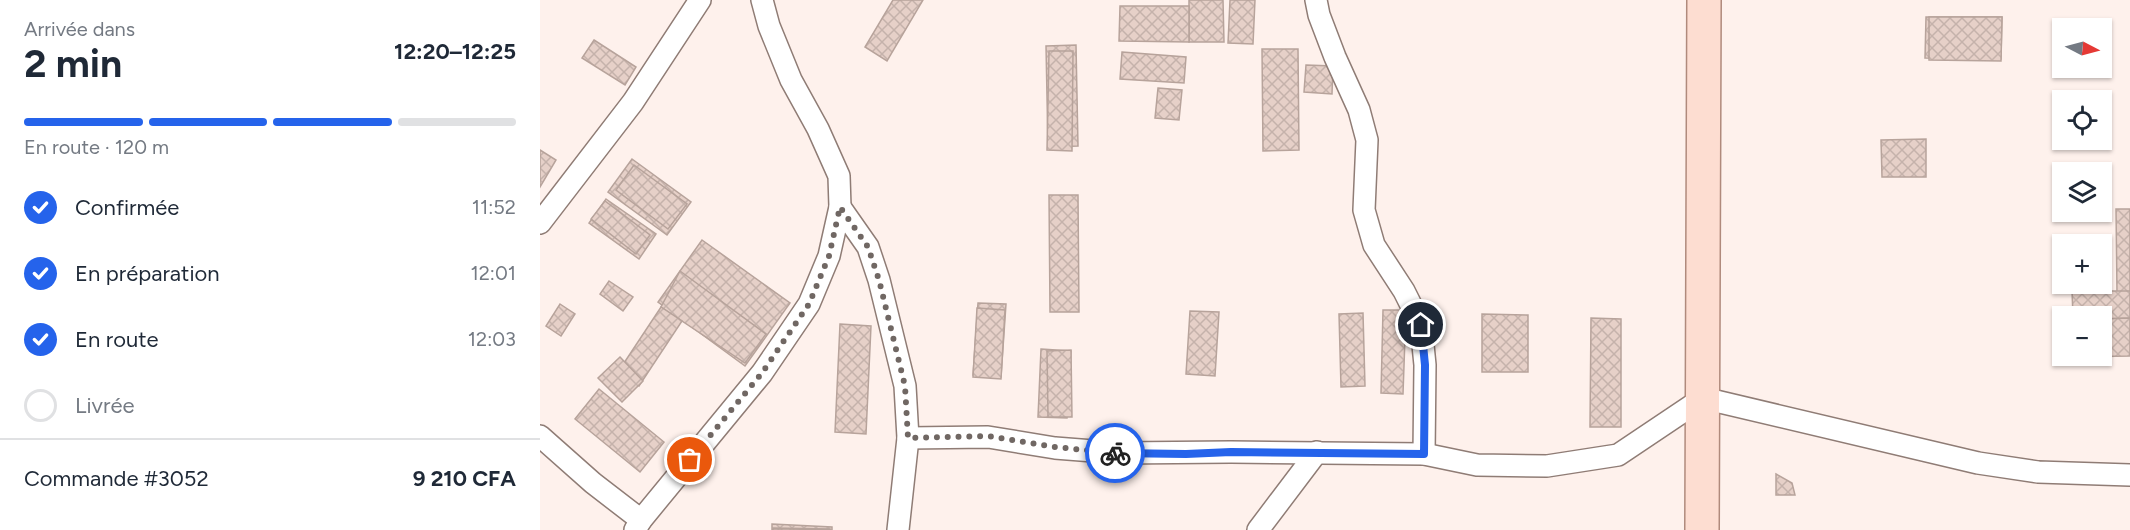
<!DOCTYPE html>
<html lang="fr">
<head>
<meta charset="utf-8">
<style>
  :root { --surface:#fff; --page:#f6f6f7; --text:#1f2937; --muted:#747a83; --line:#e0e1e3; --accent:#2563eb }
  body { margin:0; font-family:Figtree,sans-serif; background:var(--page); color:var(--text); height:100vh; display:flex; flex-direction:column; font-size:22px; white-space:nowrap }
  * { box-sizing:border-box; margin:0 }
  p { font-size:20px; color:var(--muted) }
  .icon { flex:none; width:33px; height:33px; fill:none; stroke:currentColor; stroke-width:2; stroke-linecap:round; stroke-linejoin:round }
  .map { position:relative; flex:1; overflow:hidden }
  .details { display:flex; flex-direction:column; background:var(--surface); width:540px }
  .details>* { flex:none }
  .needle { width:39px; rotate:96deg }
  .controls { position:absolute; left:1512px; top:18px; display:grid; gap:12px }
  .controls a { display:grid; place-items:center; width:60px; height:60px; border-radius:0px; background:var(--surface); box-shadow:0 2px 4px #0004; font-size:30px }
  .pin { position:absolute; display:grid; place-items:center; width:51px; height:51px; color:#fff; margin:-26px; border:3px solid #fff; border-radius:50%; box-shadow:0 2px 6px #0007 }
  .courier { position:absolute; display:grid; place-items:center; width:60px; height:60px; margin:-30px; border:4px solid #2563eb; border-radius:50%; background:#fff; color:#222; box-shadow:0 2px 8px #0007 }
  .summary em { font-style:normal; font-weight:700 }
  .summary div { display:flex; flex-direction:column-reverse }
  .summary { display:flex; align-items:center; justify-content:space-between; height:102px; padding:0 24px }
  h1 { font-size:39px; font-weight:700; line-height:45px }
  .bar { display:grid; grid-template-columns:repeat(4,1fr); gap:9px 6px; align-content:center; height:72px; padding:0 24px }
  .bar i { height:8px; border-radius:4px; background:var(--line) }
  .bar .active { background:var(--accent) }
  .bar p { grid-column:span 4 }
  .line { display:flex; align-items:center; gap:15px; padding:0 24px; border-top:2px solid var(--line) }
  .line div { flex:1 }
  ol { padding:0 24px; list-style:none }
  li { display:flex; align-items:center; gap:18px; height:66px }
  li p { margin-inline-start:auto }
  li .icon { padding:6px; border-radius:50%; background:var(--accent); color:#fff; stroke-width:4 }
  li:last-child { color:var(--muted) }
  li i { width:33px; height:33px; border:3px solid var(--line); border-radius:50% }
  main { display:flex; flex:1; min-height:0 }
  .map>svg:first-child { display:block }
  .building { fill:url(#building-cross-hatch); stroke:#b7a39b; stroke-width:1.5 }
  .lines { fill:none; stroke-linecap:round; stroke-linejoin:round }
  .minor-casing { stroke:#8f7c75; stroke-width:24 }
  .primary-casing { stroke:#b08a7c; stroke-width:36 }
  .minor { stroke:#fff; stroke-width:21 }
  .primary { stroke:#fdddd1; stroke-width:33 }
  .done { stroke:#706763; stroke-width:6; stroke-dasharray:0 10.8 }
  .route { stroke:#2563eb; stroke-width:8 }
</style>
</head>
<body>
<main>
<section class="details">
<div class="summary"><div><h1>2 min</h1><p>Arrivée dans</p></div><em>12:20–12:25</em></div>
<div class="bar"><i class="active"></i><i class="active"></i><i class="active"></i><i></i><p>En route · 120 m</p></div>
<ol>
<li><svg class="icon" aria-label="check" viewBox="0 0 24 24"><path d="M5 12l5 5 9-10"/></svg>Confirmée<p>11:52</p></li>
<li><svg class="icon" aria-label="check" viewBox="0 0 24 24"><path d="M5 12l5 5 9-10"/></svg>En préparation<p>12:01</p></li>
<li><svg class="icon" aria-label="check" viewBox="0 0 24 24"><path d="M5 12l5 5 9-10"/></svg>En route<p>12:03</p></li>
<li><i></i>Livrée</li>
</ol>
<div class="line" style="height:78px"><div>Commande #3052</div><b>9 210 CFA</b></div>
</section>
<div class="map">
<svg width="1590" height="530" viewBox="0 0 1590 530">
  <defs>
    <pattern id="building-cross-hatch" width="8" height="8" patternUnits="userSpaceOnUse" patternTransform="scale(1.5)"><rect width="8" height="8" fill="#e6d0c8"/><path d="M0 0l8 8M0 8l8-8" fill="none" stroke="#c5b2ab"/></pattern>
  </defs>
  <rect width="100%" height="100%" fill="#fef1ec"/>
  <g class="building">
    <path d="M353,0h30l-36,61 -22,-14z"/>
    <path d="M649,0h34l1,42h-35z"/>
    <path d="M690,0h25l-2,44 -25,-1z"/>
    <path d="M580,6h69v36l-70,-1z"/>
    <path d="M1386,17h76l-1,42 -76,-1z"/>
    <path d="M1389,17h73l-1,44 -72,-1z"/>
    <path d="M54,40l42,27 -11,18 -43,-27z"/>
    <path d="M536,45l2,101 -30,1 -2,-101z"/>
    <path d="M722,49h36l1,101 -36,1z"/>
    <path d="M509,51h24l-1,100 -25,-1z"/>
    <path d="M582,52l64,5 -2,26 -64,-4z"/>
    <path d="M766,65l27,1 -1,28 -28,-2z"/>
    <path d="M618,88l24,2 -3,30 -24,-2z"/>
    <path d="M1386,139v38h-44l-1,-37z"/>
    <path d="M0,150l16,10 -16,27z"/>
    <path d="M92,159l59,43 -24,33 -59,-43z"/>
    <path d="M94,165l53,39 -19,25 -52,-39z"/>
    <path d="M509,195h29l1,117h-29z"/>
    <path d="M66,199l50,35 -17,25 -50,-36z"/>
    <path d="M65,201l45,34 -14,19 -45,-35z"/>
    <path d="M1576,209h14v83l-13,1z"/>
    <path d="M162,240l88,63 -45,63 -87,-64z"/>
    <path d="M140,271l86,63 -21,29 -84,-56z"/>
    <path d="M69,281l24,16 -10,14 -23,-17z"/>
    <path d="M1532,291h58v27l-28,1v-3h-29z"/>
    <path d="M438,303l28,1 -5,73 -28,-2z"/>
    <path d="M20,304l15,10 -14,22 -15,-10z"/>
    <path d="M121,307l21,14 -43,65 -17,-20z"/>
    <path d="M437,308l28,2 -4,69 -28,-2z"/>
    <path d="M843,310h23l-3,84 -22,-1z"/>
    <path d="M650,311l29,1 -4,64 -29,-2z"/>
    <path d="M823,313l2,73 -24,1 -2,-73z"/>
    <path d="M942,314l46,1v57h-46z"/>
    <path d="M1051,318l30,1v108h-31z"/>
    <path d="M1590,318v38l-56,1 28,-1v-37z"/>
    <path d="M300,324l31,2 -5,108 -31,-2z"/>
    <path d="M501,349l30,2 -4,67 -29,-1z"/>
    <path d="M531,350l1,67h-24l-1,-66z"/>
    <path d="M80,357l23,24 -21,21 -24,-24z"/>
    <path d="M59,389l65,53 -24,30 -65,-53z"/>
    <path d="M1236,474l16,9 3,12h-19z"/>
    <path d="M232,524l60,3v3h-60z"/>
    <path d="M233,528l57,1v1h-57z"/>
  </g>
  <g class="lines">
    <g class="minor-casing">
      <g id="minor">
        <path d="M776,0l3,15 16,42 24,53 8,30 -3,70 10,35 30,46 17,34 4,40 -1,89"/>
        <path d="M300,207l28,40 11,33 26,106 3,52 -10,92"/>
        <path d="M0,223l93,-121 67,-102"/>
        <path d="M0,436l53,47 48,37"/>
        <path d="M368,438l80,-1 67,11 64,5 112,-1 193,2 53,11 70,1 71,-11 85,-57 275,65 60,9 92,3"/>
        <path d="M95,530l6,-10 121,-147 47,-69 20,-48 11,-49 -1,-31 -21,-47 -27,-49 -22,-54 -7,-26"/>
        <path d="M718,530l59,-78"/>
      </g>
    </g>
    <g class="primary-casing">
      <path id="primary" d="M1162,530l2,-530"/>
    </g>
    <use href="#minor" class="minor"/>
    <use href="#primary" class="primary"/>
  </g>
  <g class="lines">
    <path class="done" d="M150,460l72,-87 47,-69 20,-48 11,-49 28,40 11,33 26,106 3,52 80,-2 67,11 60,6"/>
    <path class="route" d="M575,453l71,1 45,-2 193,2 1,-89 -4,-40"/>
  </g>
</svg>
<div class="controls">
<a><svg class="needle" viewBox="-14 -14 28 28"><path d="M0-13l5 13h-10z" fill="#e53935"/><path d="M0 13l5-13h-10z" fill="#747a83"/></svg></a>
<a><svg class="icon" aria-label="locate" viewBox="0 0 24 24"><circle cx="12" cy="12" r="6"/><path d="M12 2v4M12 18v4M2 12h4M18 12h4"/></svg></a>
<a><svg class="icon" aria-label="layers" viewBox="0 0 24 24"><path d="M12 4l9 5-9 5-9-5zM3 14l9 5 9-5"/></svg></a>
<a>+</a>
<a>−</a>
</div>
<div class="pin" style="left:150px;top:460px;background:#ea580c"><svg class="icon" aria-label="bag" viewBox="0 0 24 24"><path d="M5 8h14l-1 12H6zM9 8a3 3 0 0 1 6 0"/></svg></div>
<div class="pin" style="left:881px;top:325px;background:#1f2937"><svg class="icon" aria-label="home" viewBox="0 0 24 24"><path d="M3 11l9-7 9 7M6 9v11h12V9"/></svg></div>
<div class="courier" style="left:575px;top:453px"><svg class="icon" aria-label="bike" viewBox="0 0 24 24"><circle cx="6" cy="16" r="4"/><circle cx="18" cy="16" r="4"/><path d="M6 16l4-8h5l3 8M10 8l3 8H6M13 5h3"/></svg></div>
</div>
</main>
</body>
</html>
